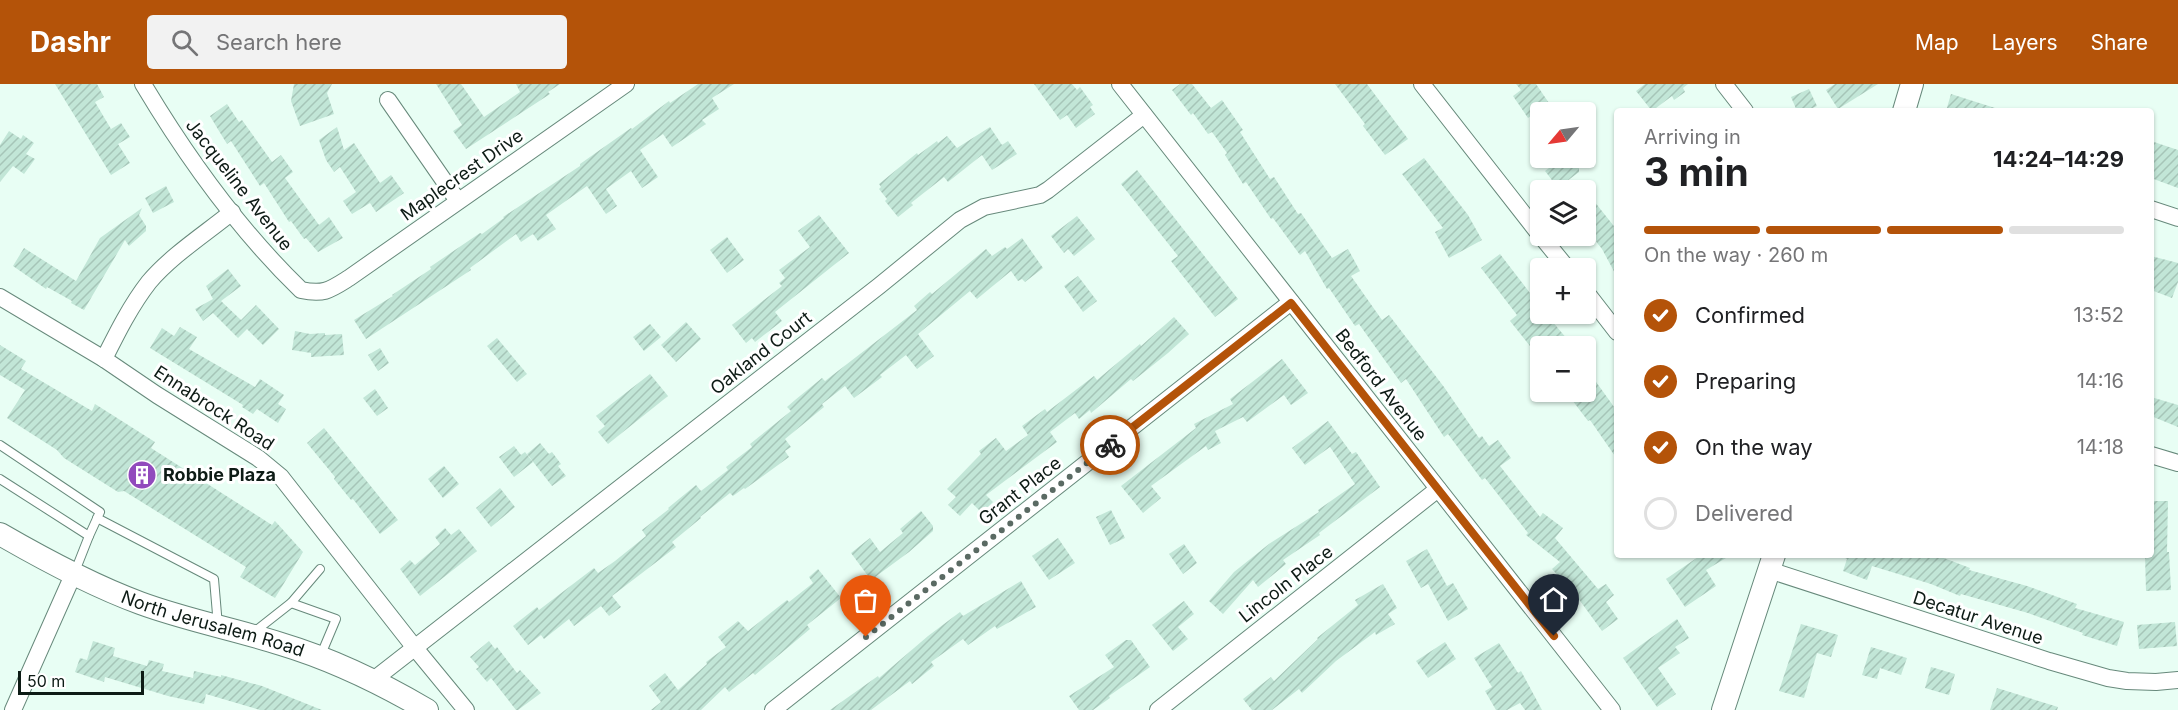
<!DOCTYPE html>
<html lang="en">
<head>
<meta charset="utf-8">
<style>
  :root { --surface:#fff; --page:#f2f2f2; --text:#202124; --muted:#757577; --line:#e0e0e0; --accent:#b45309 }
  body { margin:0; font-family:Inter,sans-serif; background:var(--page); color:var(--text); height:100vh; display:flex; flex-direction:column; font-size:22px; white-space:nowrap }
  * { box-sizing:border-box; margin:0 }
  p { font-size:20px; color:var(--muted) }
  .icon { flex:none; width:33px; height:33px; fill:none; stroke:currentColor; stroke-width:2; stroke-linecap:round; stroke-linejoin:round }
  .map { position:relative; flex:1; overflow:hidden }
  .panel { position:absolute; left:1614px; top:24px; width:540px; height:450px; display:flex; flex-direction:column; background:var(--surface); border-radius:6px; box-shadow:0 2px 4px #0004 }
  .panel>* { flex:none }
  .needle { width:39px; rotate:241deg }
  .controls { position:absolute; left:1530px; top:18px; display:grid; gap:12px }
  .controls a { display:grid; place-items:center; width:66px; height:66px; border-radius:6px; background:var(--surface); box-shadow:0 2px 4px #0004; font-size:30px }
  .scale { position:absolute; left:18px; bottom:15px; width:126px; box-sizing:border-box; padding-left:6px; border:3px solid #0d1b15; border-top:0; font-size:16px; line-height:21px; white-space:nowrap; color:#0d1b15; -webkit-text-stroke:4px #fff; paint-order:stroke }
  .pin { position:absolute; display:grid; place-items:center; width:51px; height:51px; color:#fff; margin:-62px -26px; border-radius:50% 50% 50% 0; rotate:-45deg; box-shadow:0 0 6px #0007 }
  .pin .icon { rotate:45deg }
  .courier { position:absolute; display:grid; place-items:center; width:60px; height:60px; margin:-30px; border:4px solid #b45309; border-radius:50%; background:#fff; color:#222; box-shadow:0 2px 8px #0007 }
  .head em { font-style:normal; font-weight:700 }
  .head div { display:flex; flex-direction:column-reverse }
  .head { display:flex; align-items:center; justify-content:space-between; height:102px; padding:0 30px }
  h1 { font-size:39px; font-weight:700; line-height:45px }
  .bar { display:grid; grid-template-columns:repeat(4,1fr); gap:9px 6px; align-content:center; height:72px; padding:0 30px }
  .bar i { height:8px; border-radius:4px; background:var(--line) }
  .bar .active { background:var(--accent) }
  .bar p { grid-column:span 4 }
  ol { padding:0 30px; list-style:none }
  li { display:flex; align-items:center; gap:18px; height:66px }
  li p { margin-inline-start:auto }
  li .icon { padding:6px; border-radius:50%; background:var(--accent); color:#fff; stroke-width:4 }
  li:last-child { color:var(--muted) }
  li i { width:33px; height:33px; border:3px solid var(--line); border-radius:50% }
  header { display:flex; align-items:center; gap:36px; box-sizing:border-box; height:84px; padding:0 30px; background:var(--accent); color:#fff }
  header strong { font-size:28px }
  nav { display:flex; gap:33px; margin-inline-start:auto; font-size:21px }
  .search { width:420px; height:54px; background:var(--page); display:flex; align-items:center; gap:15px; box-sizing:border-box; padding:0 21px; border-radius:6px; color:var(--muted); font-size:22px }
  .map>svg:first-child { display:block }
  .building { fill:url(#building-hatch) }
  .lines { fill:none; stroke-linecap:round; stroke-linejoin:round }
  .lane-casing { stroke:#67897b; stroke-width:10 }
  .street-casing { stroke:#67897b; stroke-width:18 }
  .secondary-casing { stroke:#67897b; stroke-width:24 }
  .lane { stroke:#fff; stroke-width:8 }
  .street { stroke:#fff; stroke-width:16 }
  .secondary { stroke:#fff; stroke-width:22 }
  .done { stroke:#5a6a63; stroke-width:6; stroke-dasharray:0 10.8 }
  .route { stroke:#b45309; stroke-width:8 }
  .labels { text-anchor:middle; stroke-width:6; stroke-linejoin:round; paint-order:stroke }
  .street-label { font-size:18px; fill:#0d1b15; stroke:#fff }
  .poi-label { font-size:18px; font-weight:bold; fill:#0d1b15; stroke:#fff; text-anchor:start }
</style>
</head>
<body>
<header>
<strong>Dashr</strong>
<div class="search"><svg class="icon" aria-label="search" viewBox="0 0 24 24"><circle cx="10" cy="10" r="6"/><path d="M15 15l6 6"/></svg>Search here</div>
<nav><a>Map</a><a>Layers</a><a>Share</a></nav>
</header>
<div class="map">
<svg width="2178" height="626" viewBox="0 0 2178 626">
  <defs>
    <pattern id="building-hatch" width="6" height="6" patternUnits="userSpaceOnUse" patternTransform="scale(1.5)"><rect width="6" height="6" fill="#c2e6d7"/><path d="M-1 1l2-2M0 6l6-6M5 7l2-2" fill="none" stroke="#a6c5b8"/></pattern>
  </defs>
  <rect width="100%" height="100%" fill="#e8fef4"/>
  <g class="building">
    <path d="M55,0h42l7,13 -9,5 16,27 10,-6 9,14 -12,7 12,19 -19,12z"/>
    <path d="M294,0h38l-5,9 7,21 -34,12 -9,-25z"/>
    <path d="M436,0h25l23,33 36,-25 -4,-8h44l-12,8 2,2 -84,55 -13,-18 9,-6z"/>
    <path d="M698,0h36l-22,14 7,11 -17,11 4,4 -34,23 -9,-13 -23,16 18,27 -16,11 -11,-17 -25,18 11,17 -11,8 -19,-28 -41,29 10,14 -18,12 -5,-7 -12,8 -5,-8 -46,34 1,2 -105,69 -12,-19 39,-24 -1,-1 39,-26 -1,-2 50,-34 2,1 22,-16 -1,-1 77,-51v-2l51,-36 1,1 37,-28 1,2z"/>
    <path d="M1034,0h38l5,6 3,-3 13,18 -3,2 5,7 -19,14 -9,-13 -7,5z"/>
    <path d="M1180,0h12l19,24 11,-8 21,30 -3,2 30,47 4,-2 24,37 3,-1 31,45 16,-9 12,22 -9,5 31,44 7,-5 55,72 35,51 3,-2 7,10 9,-6 13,18 -11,8 40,51 3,-4 20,15 -8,10 43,51 8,-5 8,11 -8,7 12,17 -16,12 -27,-37 -23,-25 8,-7 -34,-27 2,-2 -43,-55 -3,2 -34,-46 -4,3 -38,-58 -5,4 -42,-59 -4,2 -26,-38 -2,1 -22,-38 -5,4 -27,-37 -2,1 -25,-37 -3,2 -18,-29 2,-2 -15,-21 -4,2 -15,-21 -2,2 -19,-25z"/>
    <path d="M1335,0h32l41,55 -23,16 -22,-29 2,-2z"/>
    <path d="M1516,0h20l13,19 -21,15 -15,-22 8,-6z"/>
    <path d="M1645,0h43l-5,4 2,4 -11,8 -2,-4 -20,15 -16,-20z"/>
    <path d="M1835,0h43l-40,25 -12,-19z"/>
    <path d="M1809,5l8,17 -11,5h-9l-6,-14z"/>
    <path d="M1951,10l44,14 -1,3h-48z"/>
    <path d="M227,20l12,18 3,-2 30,42 9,-7 12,17 -8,6 34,47 10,-8 14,21 -25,14 -12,-14 -2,1 -13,-18 -2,1 -25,-39 -4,3 -29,-45 -4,3 -8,-13 -9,-15z"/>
    <path d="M337,43l7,23 10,-7 26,40 11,-8 13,18 -28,19 -6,-9 -18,11 -9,-13 13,-9 -16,-25 -6,5 -8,-12 -7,-20z"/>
    <path d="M990,43l12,18 6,-4 9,13 -25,16 -10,-15 -34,27 -4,-5 -33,26 2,2 -15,12 -13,-16 2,-2 -8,-10 2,-2 -2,-3 38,-31 1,2 19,-14 1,2 9,-7 10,12z"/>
    <path d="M9,47l12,8 2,-4 11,8 -8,11 9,5 -11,15 -11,-8 -13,16v-37z"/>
    <path d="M2151,57l27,9v38l-27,-10z"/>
    <path d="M1424,74l44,57 14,25 -33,18 -14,-26 8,-4 -41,-54z"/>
    <path d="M1541,74h32l6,9v5l-21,16 -13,-17 4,-3z"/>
    <path d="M1137,86l101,129 -23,18 -44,-56 7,-5 -57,-72z"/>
    <path d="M166,102l8,16 -21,11 -8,-15z"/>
    <path d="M1586,107l31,39v47l-15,-28 -16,-20z"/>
    <path d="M142,124l-3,7 7,11v5l-17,15 -4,-6 -41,70 -13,-7 1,-2 -25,-14 -1,2 -33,-23 11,-18 52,33 24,-43z"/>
    <path d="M819,131l30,38 -74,59 7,9 -27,21 -3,-4 -6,5 -14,-18 50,-39 -3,-3 6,-5 -6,-8 31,-23 -12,-16z"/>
    <path d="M1077,132l18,23 -21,17 -6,-7 -4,4 -13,-17z"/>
    <path d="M727,153l17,23 -17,13 -17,-23z"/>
    <path d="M1022,154l21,30 -18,14 -3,-3 -4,2 -7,-10 -34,28 -7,-8 -52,43 16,22 -17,13 -11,-14 -26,20 2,2 -28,21 -9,-12 -23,18 2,3 -39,32 6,8 -6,4 4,6 -44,32 -1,-1 -11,8 -3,-3 -30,24 1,1 -29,24 4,5 -64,49 9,11 -12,9 -8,-10 -27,20 -5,-7 -25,20 -3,-4 -13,10 -15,-19 24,-19 2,3 55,-42 4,5 17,-12 31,-25 -4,-6 27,-21 -1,-1 28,-23 5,6 27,-21 -2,-3 26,-20 -2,-3 41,-33 -4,-4 8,-7 27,-22 3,3 92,-71 -3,-4 16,-14 2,2 54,-45 6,7 13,-9 2,2z"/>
    <path d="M1500,170l40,52v8h6l27,32h-43l-20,-25 7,-6 -36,-47z"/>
    <path d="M2151,172l27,7v19l-6,16 -21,-8z"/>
    <path d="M228,185l13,17 -20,15 20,19 15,-15 23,24 -16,16 -16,-16 -9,9 -25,-25 -10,8 -8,-12 18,-10 -7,-13z"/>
    <path d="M1078,192l19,25 -14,11 -19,-26z"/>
    <path d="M1174,233l15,17 -21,19 -35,28 -2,-2 -40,34 -1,-3 -11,9 -4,-6 -25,19 7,10 -71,53 7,7 -11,11 -10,-10 -12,13 -12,-11 8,-8 -9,-8 34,-35 -2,-3 17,-13 10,13 22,-16 -6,-9 23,-17 2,3 47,-36 3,4 43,-36 1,2z"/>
    <path d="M686,238l15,17 -25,23 -15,-17z"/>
    <path d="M650,240l11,13 -17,14 -11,-14z"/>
    <path d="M180,243l17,10 -8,12 66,38 5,-8 24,16 -6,9 8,5 -8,14 -21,-14 -4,5 -11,-7 1,-2 -93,-57 12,-20 12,8z"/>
    <path d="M295,247l15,3 15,-1v2l17,-1 2,21 -33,2v-4l-19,-3z"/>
    <path d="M497,254l30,36 -10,8 -30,-36z"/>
    <path d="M0,261l26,16 -5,8 71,42 3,-7 60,38 -4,6 121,77 3,-4 28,31 -28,46 -35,-21 6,-10 -122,-76 -6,1 -54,-34 -7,-8 -50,-32 18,-28 -25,-15z"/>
    <path d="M380,264l9,15 -11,8 -10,-16z"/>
    <path d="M1282,275l26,34 -17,12 -7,-10 -37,27 -4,-5 -28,14 6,12 -13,7 -2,-4 -55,40 10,12 -18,15 -22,-27 75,-58 -2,-4 39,-20 -3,-5z"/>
    <path d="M1586,284l31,43v48l-27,-39 -2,1 -22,-29h20z"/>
    <path d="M650,290l18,22 -60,48 -10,-12 7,-6 -9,-10z"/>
    <path d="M375,305l13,19 -11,8 -14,-18z"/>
    <path d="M2151,313l27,8v22l-27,-11z"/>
    <path d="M1328,337l24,33 4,-2 24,35 -61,46 1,2 -37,25 3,4 -28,23 -5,-7 -30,34 -14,-13 25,-29 35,-28 50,-32 -1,-2 37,-26 -25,-37 -25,18 -13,-17z"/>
    <path d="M324,344l74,92 -18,14 -27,-35 -2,1 -17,-21 1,-2 -28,-34z"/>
    <path d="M540,359l9,11 3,-2 9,12 -3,2 8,10 -14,10 -25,-32z"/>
    <path d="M514,362l7,9 4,-3 8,10 -19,15 -15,-20z"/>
    <path d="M444,382l15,18 -16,14 -15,-19z"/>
    <path d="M500,404l15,19 -24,20 -15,-19z"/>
    <path d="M2151,417h17l-1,51h2l2,38 -25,1 -1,-36h6z"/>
    <path d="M1111,426l14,28 -15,7 -14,-28z"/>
    <path d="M921,427l12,15v5l-24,21 -38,28 -20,-27 19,-15 10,14 23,-19 -3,-4z"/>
    <path d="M445,444l6,7 8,-6 18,22 -57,45 -20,-27 10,-9 5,5 25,-21 -5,-7z"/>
    <path d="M1058,454l17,25 -26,17 -17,-24z"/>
    <path d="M1184,460l13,19 -14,11 -14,-20z"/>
    <path d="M1427,465l20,37 6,-3 15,26 -20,12 -20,-37 -7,4 -15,-27z"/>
    <path d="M1701,471h30l-25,15 10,16 -31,21 -19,-28z"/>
    <path d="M1846,471h90l34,13 -1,2 58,16 50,18 -2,4 49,14 -7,24 -35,-11 1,-2 -55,-20 -67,-19 -1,2 -29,-12 -59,-18 -5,14 -24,-9 4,-12 -2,-1z"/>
    <path d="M818,485l23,29 -34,27 3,4 -55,46 -2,-2 -24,19 -4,-5 -24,23h-50l10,-8 -12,-16 16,-13 13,17 29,-26 -1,-2 20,-15 -8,-10 20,-16 10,10 39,-31 2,2 24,-19 -4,-6z"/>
    <path d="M1021,497l15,26 -39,22 -2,-3 -27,19 -5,-6 -32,23 3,4 -22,18 -2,-3 -39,29h-41l48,-34 1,2 49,-42 32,-24 3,4z"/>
    <path d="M1383,500l14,24 -9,6 7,10 -19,11 -1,-3 -39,29 -34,32 -3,-4 -27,21h-20l-9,-11 28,-22 3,4 44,-42 -1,-1 41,-33 -3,-5z"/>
    <path d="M1184,517l10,13 -16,13 10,12 -15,12 -21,-26z"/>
    <path d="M1677,535l12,19 -14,9 5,6 -22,15 18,26 -19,13 -34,-49z"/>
    <path d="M2175,538l2,24 -38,3 -2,-24z"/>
    <path d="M1801,540l37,11 -7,22 -14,-4 -13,45 -25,-7z"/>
    <path d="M1126,556h5l19,27 -41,29 1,2 -17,12h-14l-10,-14 45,-29 -9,-12z"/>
    <path d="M93,557l22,7 -2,8 34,10 2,-6 15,4 -2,7 31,7 1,-7 27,6v-2l41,11 60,24h-62l-54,-16 -2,10 -36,-8 -63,-19 -1,5 -29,-10 5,-14 7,2z"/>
    <path d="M489,557l6,8 2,-2 20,26 3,-3 21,23 -23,17h-2l-25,-32 -4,4 -11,-13 3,-2 -9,-10z"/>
    <path d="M1445,558l11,17 -28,19 -12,-17z"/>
    <path d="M1499,559l19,30 3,-2 21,39h-17l-5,-7 -13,7h-11l-11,-19 7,-4 -18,-29z"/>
    <path d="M1871,563l36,11 -6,17 -21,-7 -3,11 -15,-4z"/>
    <path d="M1931,583l24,7 -6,21 -24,-7z"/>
    <path d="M1997,604l61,19 -1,3h-67z"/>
  </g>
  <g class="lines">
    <g class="lane-casing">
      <g id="lane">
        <path d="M0,361l100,67 -11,24 -89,-57"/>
        <path d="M97,434l117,61 4,47"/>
        <path d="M74,490l15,-38"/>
        <path d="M291,519l45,16 -16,38"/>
        <path d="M254,548l37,-29 29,-34"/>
      </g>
    </g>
    <g class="street-casing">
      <g id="street">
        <path d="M143,0c43,72 97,147 158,206 23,5 29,0 48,-12l277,-194"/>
        <path d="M1120,0l492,626"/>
        <path d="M1422,0l118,151"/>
        <path d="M1724,0l21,27"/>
        <path d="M388,16l70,101"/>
        <path d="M2151,125l27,9"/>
        <path d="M1541,152l26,32"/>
        <path d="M1586,208l31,40"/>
        <path d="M0,213l104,62 53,36 101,63 23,19 134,171 51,62"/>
        <path d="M104,275c13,-26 27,-54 45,-77 23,-27 56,-48 83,-70"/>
        <path d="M2151,371l27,8"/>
        <path d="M1769,486l280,91 59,17 19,3 29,1 22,-2"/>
        <path d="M372,597l507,-395 81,-66 24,-13 56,-12 8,-5 96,-75"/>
        <path d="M13,626l60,-135"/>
        <path d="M773,626l518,-408"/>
        <path d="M1158,626l280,-221"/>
      </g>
    </g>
    <g class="secondary-casing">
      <g id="secondary">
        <path d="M1904,27l8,-27"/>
        <path id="s1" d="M0,450c45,26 91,51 140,69 46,17 94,26 141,41 50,15 100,39 146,66"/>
        <path d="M1723,626l51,-155"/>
      </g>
    </g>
    <use href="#lane" class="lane"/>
    <use href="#street" class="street"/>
    <use href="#secondary" class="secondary"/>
  </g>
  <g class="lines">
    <path class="done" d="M866,553l244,-192"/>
    <path class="route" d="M1110,361l181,-142 263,333"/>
  </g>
  <defs>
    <g id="building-disc" transform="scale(1.5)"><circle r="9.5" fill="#914abd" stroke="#fff"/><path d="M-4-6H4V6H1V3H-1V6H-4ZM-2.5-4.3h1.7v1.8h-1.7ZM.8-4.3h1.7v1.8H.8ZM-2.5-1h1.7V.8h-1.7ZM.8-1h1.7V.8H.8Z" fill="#fff"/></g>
  </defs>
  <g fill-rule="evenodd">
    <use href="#building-disc" x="142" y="391"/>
  </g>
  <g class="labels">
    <g class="street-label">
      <text transform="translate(462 91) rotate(-35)" y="6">Maplecrest Drive</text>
      <text transform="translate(239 101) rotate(52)" y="6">Jacqueline Avenue</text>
      <text transform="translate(761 269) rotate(-38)" y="6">Oakland Court</text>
      <text transform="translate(1381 301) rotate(52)" y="6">Bedford Avenue</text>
      <text transform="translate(214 324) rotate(33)" y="6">Ennabrock Road</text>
      <text transform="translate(1020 407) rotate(-38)" y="6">Grant Place</text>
      <text transform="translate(1286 500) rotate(-38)" y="6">Lincoln Place</text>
      <text transform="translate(1978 534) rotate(18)" y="6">Decatur Avenue</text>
      <text dy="6" stroke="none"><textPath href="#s1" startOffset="232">North Jerusalem Road</textPath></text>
    </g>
    <g class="poi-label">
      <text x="163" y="397">Robbie Plaza</text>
    </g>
  </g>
</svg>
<div class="controls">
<a><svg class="needle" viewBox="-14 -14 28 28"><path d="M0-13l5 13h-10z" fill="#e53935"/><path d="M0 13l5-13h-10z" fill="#757577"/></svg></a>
<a><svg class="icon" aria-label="layers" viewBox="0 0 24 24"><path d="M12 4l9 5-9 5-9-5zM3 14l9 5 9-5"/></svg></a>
<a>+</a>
<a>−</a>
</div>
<div class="scale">50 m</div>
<div class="pin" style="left:866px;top:553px;background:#ea580c"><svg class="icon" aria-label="bag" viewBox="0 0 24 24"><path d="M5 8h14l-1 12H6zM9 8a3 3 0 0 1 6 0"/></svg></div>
<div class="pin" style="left:1554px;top:552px;background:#1f2937"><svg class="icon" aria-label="home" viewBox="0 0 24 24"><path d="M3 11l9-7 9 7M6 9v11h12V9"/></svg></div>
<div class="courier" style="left:1110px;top:361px"><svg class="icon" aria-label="bike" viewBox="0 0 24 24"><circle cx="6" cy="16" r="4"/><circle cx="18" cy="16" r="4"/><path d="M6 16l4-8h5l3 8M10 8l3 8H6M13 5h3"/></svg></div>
<section class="panel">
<div class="head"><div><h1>3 min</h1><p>Arriving in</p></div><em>14:24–14:29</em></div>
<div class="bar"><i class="active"></i><i class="active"></i><i class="active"></i><i></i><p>On the way · 260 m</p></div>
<ol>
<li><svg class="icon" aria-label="check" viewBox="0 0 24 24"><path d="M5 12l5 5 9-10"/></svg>Confirmed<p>13:52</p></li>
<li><svg class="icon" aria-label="check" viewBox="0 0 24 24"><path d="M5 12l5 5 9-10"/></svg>Preparing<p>14:16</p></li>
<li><svg class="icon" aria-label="check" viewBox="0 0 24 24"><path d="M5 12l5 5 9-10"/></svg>On the way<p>14:18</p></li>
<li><i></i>Delivered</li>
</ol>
</section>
</div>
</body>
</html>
